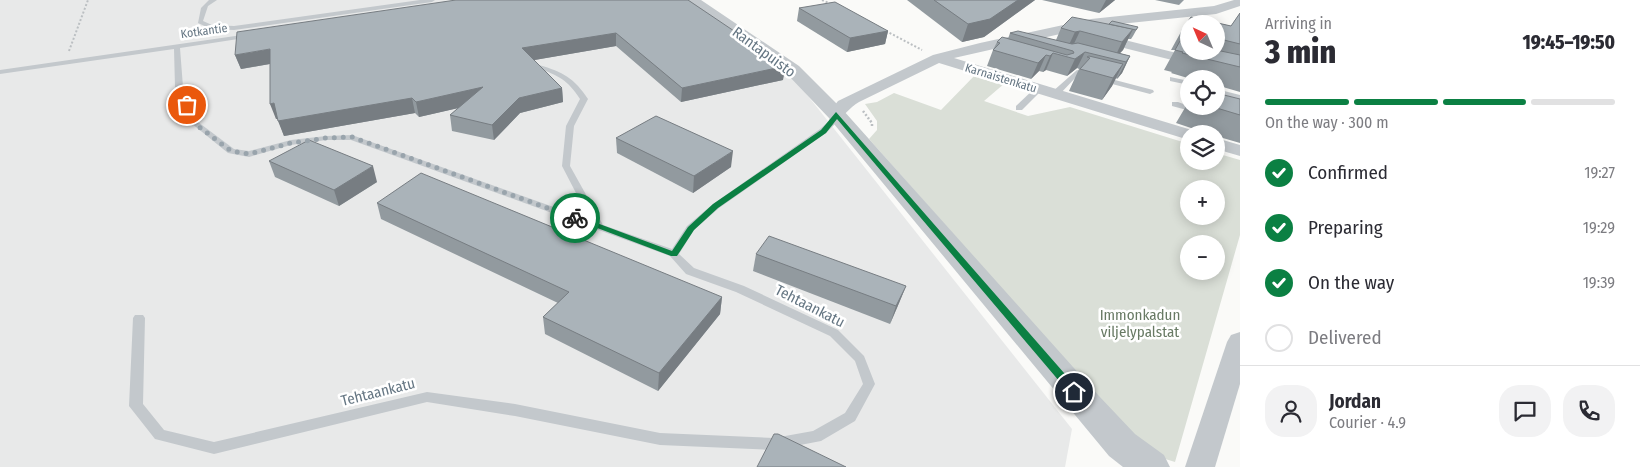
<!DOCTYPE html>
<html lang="en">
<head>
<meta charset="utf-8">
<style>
  :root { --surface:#fff; --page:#f2f2f3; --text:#2b2b33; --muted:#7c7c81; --line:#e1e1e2; --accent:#0b8043 }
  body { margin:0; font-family:"Fira Sans Condensed",sans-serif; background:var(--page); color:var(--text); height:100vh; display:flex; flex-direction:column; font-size:19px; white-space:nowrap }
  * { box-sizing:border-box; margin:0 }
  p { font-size:16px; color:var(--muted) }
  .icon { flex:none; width:28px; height:28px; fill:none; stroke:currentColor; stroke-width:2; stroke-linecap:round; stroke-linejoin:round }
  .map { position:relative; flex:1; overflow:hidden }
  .details { display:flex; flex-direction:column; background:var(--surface); width:400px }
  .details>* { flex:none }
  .needle { width:32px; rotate:316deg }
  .buttons { position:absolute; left:1180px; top:15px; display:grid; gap:10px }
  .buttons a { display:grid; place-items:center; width:45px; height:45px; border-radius:50%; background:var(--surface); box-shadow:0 2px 12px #0003; font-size:25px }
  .pin { position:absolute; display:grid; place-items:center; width:42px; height:42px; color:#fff; margin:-21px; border:2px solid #fff; border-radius:50%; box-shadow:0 1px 5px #0007 }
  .courier { position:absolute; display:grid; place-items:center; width:50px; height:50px; margin:-25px; border:4px solid #0b8043; border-radius:50%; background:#fff; color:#222; box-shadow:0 1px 6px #0007 }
  .overview em { font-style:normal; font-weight:800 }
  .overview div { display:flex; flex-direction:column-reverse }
  .overview { display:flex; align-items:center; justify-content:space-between; height:85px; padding:0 25px }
  h1 { font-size:32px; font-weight:800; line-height:38px }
  .bar { display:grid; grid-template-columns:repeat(4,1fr); gap:8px 5px; align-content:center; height:60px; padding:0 25px }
  .bar i { height:6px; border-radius:4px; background:var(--line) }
  .bar .active { background:var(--accent) }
  .bar p { grid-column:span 4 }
  .line { display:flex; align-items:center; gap:12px; padding:0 25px; border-top:1px solid var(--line) }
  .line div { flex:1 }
  .round { display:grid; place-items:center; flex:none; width:52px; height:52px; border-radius:20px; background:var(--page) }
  ol { padding:0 25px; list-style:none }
  li { display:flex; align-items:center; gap:15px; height:55px }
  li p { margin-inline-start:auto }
  li .icon { padding:5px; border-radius:50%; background:var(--accent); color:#fff; stroke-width:4 }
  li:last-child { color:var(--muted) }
  li i { width:28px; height:28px; border:2px solid var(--line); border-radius:50% }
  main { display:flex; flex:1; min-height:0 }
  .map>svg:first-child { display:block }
  .built { fill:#e8e9e9 }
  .green { fill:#dadfd7; fill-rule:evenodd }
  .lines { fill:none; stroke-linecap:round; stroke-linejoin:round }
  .path-far1 { stroke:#bbbfc2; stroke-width:2; stroke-dasharray:2 2; stroke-linecap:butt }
  .path { stroke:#bbbfc2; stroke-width:2.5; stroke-dasharray:2 2; stroke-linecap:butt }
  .service { fill:#c3c8cc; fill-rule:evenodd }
  .minor { fill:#c3c8cc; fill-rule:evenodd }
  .tertiary { fill:#c3c8cc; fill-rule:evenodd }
  .wall { fill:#929a9f; fill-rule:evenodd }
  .shaded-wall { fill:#777d82 }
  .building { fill:#aab3b9; stroke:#777d82 }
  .route { fill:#0b8043 }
  .done { stroke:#99a4ac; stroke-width:5; stroke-dasharray:0 9 }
  .labels { text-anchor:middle; stroke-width:5; stroke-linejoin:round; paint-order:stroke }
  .far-street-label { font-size:12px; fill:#657683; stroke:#fff }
  .street-label { font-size:15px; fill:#657683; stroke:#fff }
  .park-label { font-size:15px; fill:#687a64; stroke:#fff }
</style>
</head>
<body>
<main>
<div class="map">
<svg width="1240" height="467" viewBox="0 0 1240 467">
  <rect width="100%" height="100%" fill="#fafaf8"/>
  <path class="built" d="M0,0h684l109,77 279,352 -7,38h-1065z"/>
  <path class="green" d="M977,73l28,10 -21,18 44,15 42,-9 119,37v17h27v-8l24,7v75l-65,227 -16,-5 -18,-11 -272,-307 8,-9v-9l-12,-17 12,-2 17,-9 47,17zM1189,189h27v27h-27zM1189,244h27v27h-27z"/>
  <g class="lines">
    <g class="path-far1">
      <path d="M822,0l11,5"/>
      <path d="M886,31l36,19"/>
      <path d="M69,51l19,-51"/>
    </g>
    <path class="path" d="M863,111l9,12v3"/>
    <g class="service">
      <path d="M209,0h8l-9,6 -5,15 9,4 22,1 186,-26h15l-3,2 -198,28 -23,-1 -13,-6 3,-15z"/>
      <path d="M249,34l2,1v2l-71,11 3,39 15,35 36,27 15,2 42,-11 35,-4 26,-1 238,85 -28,-54 4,-40 14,-27c-12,-19 -22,-24 -43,-31l-1,-1 3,-2c24,7 35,13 49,34l-14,27 -4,40 33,59 69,24 15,-23 26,-22 107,-75 8,-7 5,-10h6l1,2 -6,11 -8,8 -107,75 -25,22 -15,24 15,14 50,18 94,44 26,26 11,28 -20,37 -34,20 -47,9 -114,-5 -145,-29 -88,-14 -213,52 -59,-15 -26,-33 4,-88 2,-3h8l2,3 -2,86 21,26 50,12 213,-50 88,12 145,29 114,5 39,-7 32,-18 18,-29 -8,-23 -25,-25 -94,-44 -50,-18 -16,-18 -319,-116h-25l-35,5 -42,12 -21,-4 -37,-30 -16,-36 -1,-38 -174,25v-4z"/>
      <path d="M1077,70l76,20 1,2 -4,2 -72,-19 -20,21h-6v-4z"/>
      <path d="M1170,77l19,4v4l-19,-4z"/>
      <path d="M1036,87h3l4,2 -21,21h-6v-4z"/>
      <path d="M1216,89l24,6v4l-24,-6z"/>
      <path d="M1172,102h6l24,9 -1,2h-3l-26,-7z"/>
    </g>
    <g class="minor">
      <path d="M1234,0h6v6l-24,8 -125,13 -137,31 241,73 2,3h-8v6l-250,-77 -80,39c-11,6 -16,19 -29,16l-2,-4 10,-13 95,-46 47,-12 111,-24 123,-13z"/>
      <path d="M1097,33l143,36v8l-148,-37 -2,-3z"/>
      <path d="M1216,138l24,7v11l-24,-7z"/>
      <path d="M1240,332v52l-25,83h-30l42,-125 4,-7z"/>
    </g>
    <path class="tertiary" d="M684,0h17l98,66 44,44 256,286 36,38 29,21 6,12h-47l-14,-11 -280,-338 -42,-44z"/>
  </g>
  <g class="wall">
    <path d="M688,0l95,80 -102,22 -65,-56 -82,14 28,28 1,14 -43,11 -26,27 -42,-9 -2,-16 8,-7 -39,9 -4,-4 -131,23 -6,-17h-2l-6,-55 -29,5 -6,-14z"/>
    <path d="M907,0h128l-51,37 -22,5z"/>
    <path d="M1042,0h73l-16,13z"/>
    <path d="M1155,0h29l-5,5z"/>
    <path d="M799,8l89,23 -3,13 -38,8 -50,-31z"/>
    <path d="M1240,13v79l-24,-7v-6h-25l-20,-6 1,-1 -8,-2 11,-20h-4l11,-20 9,-13 40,9zM1189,24h27v27h-27z"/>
    <path d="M1109,24l29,3 -5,9 -2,3h-3l-5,11 -4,3 11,3 -8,17 -5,6 -1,-1 -4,8 -10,14 -33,-9 10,-22 -2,-1 -10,8 -21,-6 -3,2 -4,-1 -8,8 -44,-13 6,-16 4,-8 11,-3 2,-6 46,7 5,-12z"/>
    <path d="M1240,99v44l-24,-7v-2h-7l-33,-11 13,-22v5h27z"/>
    <path d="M616,138l115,29 -38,26 -76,-40z"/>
    <path d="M269,161l108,21 -38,24 -64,-29z"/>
    <path d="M377,203l345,94 -2,17 -62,77 -113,-57 -2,-17 15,-14 -177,-84z"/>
    <path d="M756,254l150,32 -7,17 -9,21 -137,-53z"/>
  </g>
  <g class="shaded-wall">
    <path d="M1018,0h17l-51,37 -22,5 6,-18z"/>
    <path d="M1106,0h9l-16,13z"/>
    <path d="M1133,29l-10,21 -8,9h-1l8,-17z"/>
    <path d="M888,31l-3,13 -38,8 3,-14z"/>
    <path d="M1080,31l-9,19 -4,-1 8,-17z"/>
    <path d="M616,33v13l-93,16 -1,-14z"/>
    <path d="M270,49l5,14 -34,6 -6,-14z"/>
    <path d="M1085,52l-8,16 -10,8 8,-17z"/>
    <path d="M1053,53l-7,17 -3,2 7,-16z"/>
    <path d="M1046,55l-7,16 -8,8 7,-16z"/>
    <path d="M1130,56l-8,17 -5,6 9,-17z"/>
    <path d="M1123,64l-11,22 -10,14 11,-22z"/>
    <path d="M786,66l-3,14 -102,22 1,-14z"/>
    <path d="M483,87l2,15 -66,15 -3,-15z"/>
    <path d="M562,88l1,14 -43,11 -26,27 -2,-15 27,-27z"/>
    <path d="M412,98l3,15 -131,23 -6,-15z"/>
    <path d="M274,103l5,15 -3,1 -6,-15z"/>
    <path d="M733,151l-2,16 -38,26 1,-17z"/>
    <path d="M373,166l4,16 -38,24 -5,-16z"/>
    <path d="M906,286l-7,17 -9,21 6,-18z"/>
    <path d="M722,297l-2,17 -62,77 1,-18z"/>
  </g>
  <g class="building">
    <path d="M456,0h232l98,66 -104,22 -66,-55 -94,15 40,40 -43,10 -27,27 -42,-10 33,-28 -67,15 -4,-4 -134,23 -4,-18 -4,1v-55l-35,6 2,-23z"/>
    <path d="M934,0h84l-28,19 -22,5z"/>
    <path d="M835,2l53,29 -38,7 -51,-30z"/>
    <path d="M1240,13v31l-24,-6v-14h-27v8l-7,-2 9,-13 40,9z"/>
    <path d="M1072,17l61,12 -11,13 -42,-11 -5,1 -14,-4z"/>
    <path d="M1112,21l26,6 -2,3 -27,-6z"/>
    <path d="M1018,31l54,13 6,-1 52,13 -4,6 -41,-10 -10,7 -22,-6 -3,3 -4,-1 -8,8 -45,-13 7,-7 -3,-1 5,-5 65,18 7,-2 -1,-2 -63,-18z"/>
    <path d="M1180,41l9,2v8h27v-1l24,5v12l-58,-14 1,-1 -8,-2z"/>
    <path d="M1089,56l34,8 -10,14 -33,-9 10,-11 -3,-1z"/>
    <path d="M1216,93l24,6v16l-30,-9h6z"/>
    <path d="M656,116l77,35 -39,25 -78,-38z"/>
    <path d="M309,140l64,26 -39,24 -65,-29z"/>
    <path d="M421,173l301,124 -63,76 -116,-56 26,-25 -192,-89z"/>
    <path d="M769,236l137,50 -10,20 -140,-52z"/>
    <path d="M774,434h4l68,33h-89z"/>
  </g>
  <path class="route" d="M836,112l242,277 2,3 -2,3h-7l-234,-276 -11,14 -108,75 -24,22 -17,26h-6l-100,-38 7,-2 94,35 16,-24 25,-23 108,-74z"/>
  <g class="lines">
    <path class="done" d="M187,105l7,18 37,28 18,3 42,-11 35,-5 26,-1 223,81"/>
  </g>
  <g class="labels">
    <g class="far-street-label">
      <text transform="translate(204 31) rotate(-8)" y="4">Kotkantie</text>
      <text transform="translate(1001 78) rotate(17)" y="4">Karnaistenkatu</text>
    </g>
    <g class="street-label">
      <text transform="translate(764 52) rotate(36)" y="5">Rantapuisto</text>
      <text transform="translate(810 306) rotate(27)" y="5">Tehtaankatu</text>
      <text transform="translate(378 392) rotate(-14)" y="5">Tehtaankatu</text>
    </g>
    <g class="park-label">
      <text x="1140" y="320">Immonkadun<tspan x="1140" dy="17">viljelypalstat</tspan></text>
    </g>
  </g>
</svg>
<div class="buttons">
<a><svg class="needle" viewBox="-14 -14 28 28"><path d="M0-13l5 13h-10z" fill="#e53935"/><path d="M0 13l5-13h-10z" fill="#7c7c81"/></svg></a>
<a><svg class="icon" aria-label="locate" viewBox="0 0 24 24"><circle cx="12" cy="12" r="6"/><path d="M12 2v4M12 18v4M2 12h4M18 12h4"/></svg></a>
<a><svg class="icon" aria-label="layers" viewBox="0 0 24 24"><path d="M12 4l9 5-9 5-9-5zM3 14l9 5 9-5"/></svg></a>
<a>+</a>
<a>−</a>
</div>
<div class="pin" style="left:187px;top:105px;background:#ea580c"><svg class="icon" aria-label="bag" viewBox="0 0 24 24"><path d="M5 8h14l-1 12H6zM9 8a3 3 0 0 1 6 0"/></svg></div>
<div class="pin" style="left:1074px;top:392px;background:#1f2937"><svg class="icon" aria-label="home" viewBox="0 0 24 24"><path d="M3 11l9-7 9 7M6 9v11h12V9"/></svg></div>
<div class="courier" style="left:575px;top:218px"><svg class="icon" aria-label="bike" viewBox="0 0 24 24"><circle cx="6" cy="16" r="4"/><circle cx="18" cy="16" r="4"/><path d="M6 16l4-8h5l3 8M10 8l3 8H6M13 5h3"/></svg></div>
</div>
<section class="details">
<div class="overview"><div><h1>3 min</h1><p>Arriving in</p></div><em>19:45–19:50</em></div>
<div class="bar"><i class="active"></i><i class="active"></i><i class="active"></i><i></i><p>On the way · 300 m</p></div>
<ol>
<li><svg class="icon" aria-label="check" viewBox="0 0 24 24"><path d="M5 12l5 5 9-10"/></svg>Confirmed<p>19:27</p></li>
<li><svg class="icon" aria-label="check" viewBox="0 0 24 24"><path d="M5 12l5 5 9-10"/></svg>Preparing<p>19:29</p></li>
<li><svg class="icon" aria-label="check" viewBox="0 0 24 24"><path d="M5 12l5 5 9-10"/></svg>On the way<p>19:39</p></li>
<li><i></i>Delivered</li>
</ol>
<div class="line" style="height:90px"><a class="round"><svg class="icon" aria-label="person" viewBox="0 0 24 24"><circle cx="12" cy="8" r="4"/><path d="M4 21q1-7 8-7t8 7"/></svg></a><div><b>Jordan</b><p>Courier · 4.9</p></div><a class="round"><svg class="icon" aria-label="chat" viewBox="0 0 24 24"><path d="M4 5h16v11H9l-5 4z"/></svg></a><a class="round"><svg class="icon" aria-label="phone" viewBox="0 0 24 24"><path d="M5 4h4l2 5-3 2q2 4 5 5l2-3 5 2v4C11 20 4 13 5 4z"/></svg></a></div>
</section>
</main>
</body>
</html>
